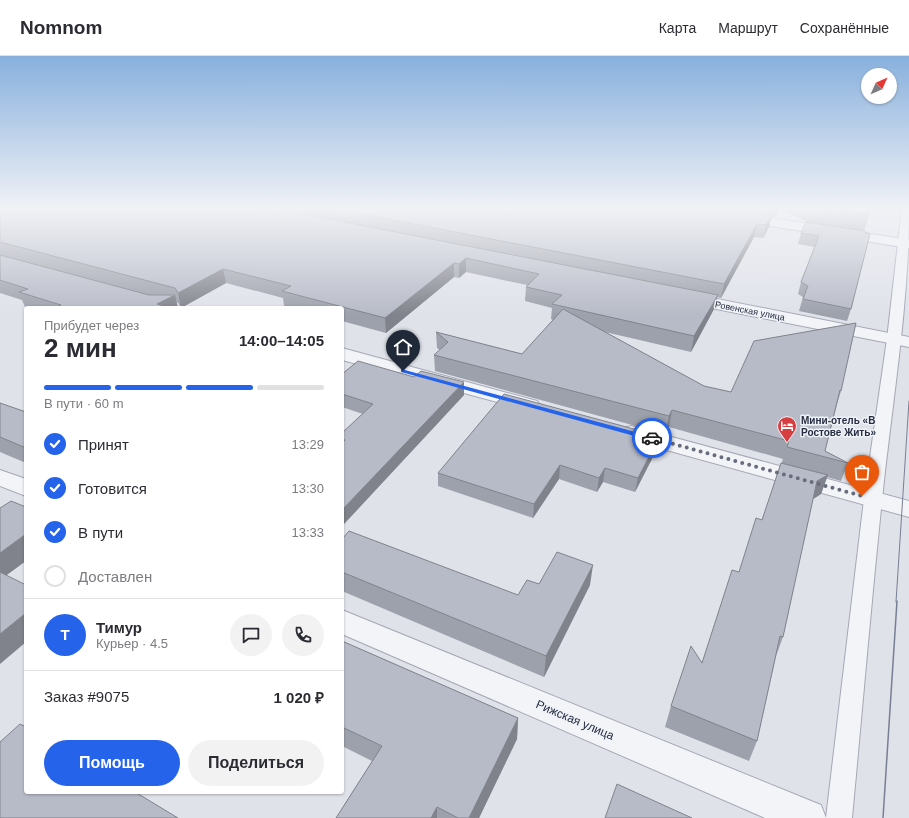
<!DOCTYPE html>
<html lang="ru">
<head>
<meta charset="utf-8">
<style>
  :root { --surface:#fff; --page:#f2f2f3; --text:#2b2b33; --muted:#7c7c81; --line:#e1e1e2; --accent:#2563eb }
  body { margin:0; font-family:Helvetica,sans-serif; background:var(--page); color:var(--text); height:100vh; display:flex; flex-direction:column; font-size:15px; white-space:nowrap }
  * { box-sizing:border-box; margin:0 }
  p { font-size:13px; color:var(--muted) }
  .icon { flex:none; width:22px; height:22px; fill:none; stroke:currentColor; stroke-width:2; stroke-linecap:round; stroke-linejoin:round }
  .map { position:relative; flex:1; overflow:hidden }
  .details { position:absolute; left:24px; top:250px; width:320px; height:488px; display:flex; flex-direction:column; background:var(--surface); border-radius:4px; box-shadow:0 1px 3px #0004 }
  .details>* { flex:none }
  .needle { width:26px; rotate:45deg }
  .tools { position:absolute; left:861px; top:12px; display:grid; gap:8px }
  .tools a { display:grid; place-items:center; width:36px; height:36px; border-radius:50%; background:var(--surface); box-shadow:0 1px 3px #0004; font-size:20px }
  .pin { position:absolute; display:grid; place-items:center; width:34px; height:34px; color:#fff; margin:-41px -17px; border-radius:50% 50% 50% 0; rotate:-45deg; box-shadow:0 0 4px #0007 }
  .pin .icon { rotate:45deg }
  .courier { position:absolute; display:grid; place-items:center; width:40px; height:40px; margin:-20px; border:3px solid #2563eb; border-radius:50%; background:#fff; color:#222; box-shadow:0 1px 5px #0007 }
  .head em { font-style:normal; font-weight:700 }
  .head div { display:flex; flex-direction:column-reverse }
  .head { display:flex; align-items:center; justify-content:space-between; height:68px; padding:0 20px }
  h1 { font-size:26px; font-weight:700; line-height:30px }
  .bar { display:grid; grid-template-columns:repeat(4,1fr); gap:6px 4px; align-content:center; height:48px; padding:0 20px }
  .bar i { height:5px; border-radius:3px; background:var(--line) }
  .bar .active { background:var(--accent) }
  .bar p { grid-column:span 4 }
  .line { display:flex; align-items:center; gap:10px; padding:0 20px; border-top:1px solid var(--line) }
  .line div { flex:1 }
  .round { display:grid; place-items:center; flex:none; width:42px; height:42px; border-radius:21px; background:var(--page) }
  ol { padding:0 20px; list-style:none }
  li { display:flex; align-items:center; gap:12px; height:44px }
  li p { margin-inline-start:auto }
  li .icon { padding:4px; border-radius:50%; background:var(--accent); color:#fff; stroke-width:4 }
  li:last-child { color:var(--muted) }
  li i { width:22px; height:22px; border:2px solid var(--line); border-radius:50% }
  .button { display:flex; gap:8px; margin-top:auto; padding:8px 20px }
  .button a { flex:1; height:46px; border-radius:24px; background:var(--accent); color:#fff; font-size:16px; font-weight:700; line-height:46px; text-align:center }
  .button a+a { background:var(--page); color:var(--text) }
  header { display:flex; align-items:center; gap:24px; box-sizing:border-box; height:56px; padding:0 20px; background:var(--surface); border-bottom:1px solid var(--line) }
  header strong { font-size:19px }
  nav { display:flex; gap:22px; margin-inline-start:auto; font-size:14px }
  .map>svg:first-child { display:block }
  .lines { fill:none; stroke-linecap:round; stroke-linejoin:round }
  .lane-casing { stroke:#a5a8b4; stroke-width:2 }
  .street-casing { stroke:#a5a8b4; stroke-width:2 }
  .lane { fill:#f3f4f8; fill-rule:evenodd }
  .street { fill:#f3f4f8; fill-rule:evenodd }
  .tram-far1 { stroke:#787f94; stroke-width:1 }
  .tram { stroke:#787f94; stroke-width:1.5 }
  .wall { fill:#9da1ab }
  .shaded-wall { fill:#80838b }
  .building { fill:#b7bbc7; stroke:#80838b }
  .route { fill:#2563eb }
  .done { stroke:#686d7d; stroke-width:4; stroke-dasharray:0 7.2 }
  .labels { text-anchor:middle; stroke-width:3; stroke-linejoin:round; paint-order:stroke }
  .far-street-label { font-size:9px; fill:#272e42; stroke:#eff2f7 }
  .poi-label { font-size:10px; font-weight:bold; fill:#272e42; stroke:#eff2f7; text-anchor:start }
  .near-street-label { font-size:12px; fill:#272e42; stroke:#eff2f7 }
</style>
</head>
<body>
<header>
<strong>Nomnom</strong>
<nav><a>Карта</a><a>Маршрут</a><a>Сохранённые</a></nav>
</header>
<div class="map">
<svg width="909" height="762" viewBox="0 0 909 762">
  <rect width="100%" height="100%" fill="#e0e2ea"/>
  <g class="lines">
    <g class="lane-casing">
      <path id="lane" d="M902,152h7c0,98 -17,195 -27,291 -11,106 -20,213 -30,319h-26l38,-319 23,-160z"/>
    </g>
    <g class="street-casing">
      <g id="street">
        <path d="M676,152h33l200,32v8l-227,-36 -5,-1z"/>
        <path d="M687,237l222,44v10l-228,-45 -2,-4 2,-4z"/>
        <path d="M342,292l195,53 3,4 -3,4 -7,2 -188,-51z"/>
        <path d="M631,370l278,75v16l-286,-79 -3,-5 3,-5z"/>
        <path d="M0,414l26,9v17l-26,-10z"/>
        <path d="M342,554l479,195 5,13h-61l-423,-184z"/>
      </g>
    </g>
    <use href="#lane" class="lane"/>
    <use href="#street" class="street"/>
    <path class="tram-far1" d="M896,546l13,-201"/>
    <path class="tram" d="M883,762l14,-217"/>
  </g>
  <g class="wall">
    <path d="M0,152h780l-5,9h-3l-3,10 -6,11 -9,-1 -33,61 -4,-1 -3,12 -23,43 -86,-20 99,54 27,6 110,-1 -4,13 -12,47 23,12 -7,18 -14,-4 -6,17 -8,5 -30,138 -7,19 -19,85 -8,20 -84,-34 6,-21 31,-43 37,-91 23,-52 21,-61 -114,-32 -4,7 -230,-63 -1,-16 6,-5 -3,-2 -1,-16 86,22 31,-34 -2,-1 1,-11 -27,-7 1,-14 1,-2 -61,-13 -7,6 -5,-1 -68,56 -44,-12v-13h-49l-9,-2 -1,-8 -57,-15 -45,25 -3,-5 -2,-1 2,6h-150l-3,-1 -3,-7 -22,-7v-38l150,40 -150,-40z"/>
    <path d="M782,152h88l-1,7 -5,16 -13,78 -4,12 -48,-10 4,-14 -5,-3 3,-12 14,-35 -17,-3 3,-11 7,-11 -26,-12z"/>
    <path d="M342,318l122,21 -120,129 -2,-1v-90l21,-19 -21,-7z"/>
    <path d="M0,347l26,9v51l-26,-11z"/>
    <path d="M657,393l-22,43 -32,-10 -6,10 -38,-13 -26,39 -95,-32v-13z"/>
    <path d="M342,483l176,56 72,-10 -46,92 -202,-86z"/>
    <path d="M342,585l176,77 -1,21 -38,79h-143l36,-57 -30,-15z"/>
  </g>
  <g class="shaded-wall">
    <path d="M777,152h3l-5,9z"/>
    <path d="M772,159l-3,12 -6,11 3,-13z"/>
    <path d="M757,168l-3,13 -33,61 3,-14z"/>
    <path d="M466,202v14l-7,6v-14z"/>
    <path d="M454,207v14l-68,56 -1,-15z"/>
    <path d="M223,213l3,14 -45,25 -3,-15z"/>
    <path d="M175,239l3,13h-20l-1,-4z"/>
    <path d="M718,239l-4,14 -23,43 3,-16z"/>
    <path d="M464,326v13l-120,129 -2,-14z"/>
    <path d="M672,354l-3,17 -4,7 4,-18z"/>
    <path d="M660,380l-3,13 -22,43 3,-14z"/>
    <path d="M560,409l-1,14 -26,39 1,-14z"/>
    <path d="M605,412l-2,14 -6,10 2,-14z"/>
    <path d="M828,419l-7,19 -11,7 7,-20z"/>
    <path d="M26,478v27l-26,19v-27z"/>
    <path d="M593,509l-3,20 -46,92 2,-21z"/>
    <path d="M26,557v29l-26,22v-30z"/>
    <path d="M518,662l-1,21 -38,79h-10z"/>
    <path d="M437,751v11h-6z"/>
  </g>
  <g class="building">
    <path d="M0,152h273l445,87 -24,41 -142,-32 10,-9 -36,-8 13,-13 -73,-16 -7,6 -5,-1 -69,55 -103,-27 9,-5 -68,-17 -45,24 -3,-5 -175,-46z"/>
    <path d="M331,152h401l40,7 -6,10 -9,-1 -33,60z"/>
    <path d="M826,152h44l-1,7z"/>
    <path d="M806,166l59,9v2l5,1 -19,75 -48,-10 5,-13 -7,-4 18,-46 -18,-3z"/>
    <path d="M0,199l149,40h26l-18,9 14,4h-116l6,-3 -42,-13 9,-3 -28,-9z"/>
    <path d="M563,253l141,77 27,6 23,-51 102,-18 -15,68 -1,-1 -15,61 23,12 -61,-16 2,-6 -117,-31 -3,6 -235,-61 14,-13 -12,-10 86,22z"/>
    <path d="M358,305l56,16 7,-6 43,11 -122,128v-67l3,-3 -3,-1v-6l31,-29 -31,-10v-20z"/>
    <path d="M504,338l156,42 -22,42 -33,-10 -6,10 -39,-13 -26,39 -96,-31z"/>
    <path d="M0,347l26,9v36l-26,-11z"/>
    <path d="M781,407l47,12 -11,6 -34,156 -3,-1 -23,105 -86,-35 20,-60 11,17 30,-93 7,2 17,-54 6,2z"/>
    <path d="M11,445l15,6v27l-26,19v-45z"/>
    <path d="M349,475l169,64 9,-15 12,4 18,-32 36,13 -47,91 -204,-84v-33z"/>
    <path d="M0,516l26,13v28l-26,21z"/>
    <path d="M342,585l176,77 -49,100h-11l-21,-11 -6,11h-95l46,-72 -40,-19z"/>
    <path d="M20,668l6,3v65h109l43,26h-178v-76z"/>
    <path d="M617,728l75,34h-87z"/>
  </g>
  <linearGradient id="sky" x2="0" y2="1"><stop stop-color="#88b0dd"/><stop offset="0.59" stop-color="#f1f2f6"/><stop offset="1" stop-color="#f1f2f6" stop-opacity="0"/></linearGradient>
  <rect width="909" height="259" fill="url(#sky)"/>
  <path class="route" d="M401,313l253,68 1,1 -6,2 -248,-68z"/>
  <g class="lines">
    <path class="done" d="M652,382l210,58"/>
  </g>
  <defs>
    <g id="hotel-pin" transform="scale(1)"><path d="M0 17L-7.5 6A9.5 9.5 0 1 1 7.5 6Z" fill="#d63e42" stroke="#eff2f7"/><path d="M-6-4.5h1.5V1H6V5H4.5V3h-9V5H-6ZM-4 0a1.8 1.8 0 1 1 3.6 0ZM.5 0V-2.5h3Q6-2.5 6 0Z" fill="#fff"/></g>
  </defs>
  <g fill-rule="evenodd">
    <use href="#hotel-pin" x="787" y="370"/>
  </g>
  <g class="labels">
    <g class="far-street-label">
      <text transform="translate(750 255) rotate(11)" y="3">Ровенская улица</text>
    </g>
    <g class="poi-label">
      <text x="801" y="368">Мини-отель «В<tspan x="801" dy="12">Ростове Жить»</tspan></text>
    </g>
    <g class="near-street-label">
      <text transform="translate(575 664) rotate(23)" y="4">Рижская улица</text>
    </g>
  </g>
</svg>
<div class="tools">
<a><svg class="needle" viewBox="-14 -14 28 28"><path d="M0-13l5 13h-10z" fill="#e53935"/><path d="M0 13l5-13h-10z" fill="#7c7c81"/></svg></a>
</div>
<div class="pin" style="left:862px;top:440px;background:#ea580c"><svg class="icon" aria-label="bag" viewBox="0 0 24 24"><path d="M5 8h14l-1 12H6zM9 8a3 3 0 0 1 6 0"/></svg></div>
<div class="pin" style="left:403px;top:315px;background:#1f2937"><svg class="icon" aria-label="home" viewBox="0 0 24 24"><path d="M3 11l9-7 9 7M6 9v11h12V9"/></svg></div>
<div class="courier" style="left:652px;top:382px"><svg class="icon" aria-label="car" viewBox="0 0 24 24"><path d="M5 17H2v-5l4-1 3-4h7l3 4 3 1v5h-3M9 17h6M6 11h13"/><circle cx="7" cy="17" r="2"/><circle cx="17" cy="17" r="2"/></svg></div>
<section class="details">
<div class="head"><div><h1>2 мин</h1><p>Прибудет через</p></div><em>14:00–14:05</em></div>
<div class="bar"><i class="active"></i><i class="active"></i><i class="active"></i><i></i><p>В пути · 60 m</p></div>
<ol>
<li><svg class="icon" aria-label="check" viewBox="0 0 24 24"><path d="M5 12l5 5 9-10"/></svg>Принят<p>13:29</p></li>
<li><svg class="icon" aria-label="check" viewBox="0 0 24 24"><path d="M5 12l5 5 9-10"/></svg>Готовится<p>13:30</p></li>
<li><svg class="icon" aria-label="check" viewBox="0 0 24 24"><path d="M5 12l5 5 9-10"/></svg>В пути<p>13:33</p></li>
<li><i></i>Доставлен</li>
</ol>
<div class="line" style="height:72px"><b class="round" style="background:var(--accent);color:#fff">Т</b><div><b>Тимур</b><p>Курьер · 4.5</p></div><a class="round"><svg class="icon" aria-label="chat" viewBox="0 0 24 24"><path d="M4 5h16v11H9l-5 4z"/></svg></a><a class="round"><svg class="icon" aria-label="phone" viewBox="0 0 24 24"><path d="M5 4h4l2 5-3 2q2 4 5 5l2-3 5 2v4C11 20 4 13 5 4z"/></svg></a></div>
<div class="line" style="height:52px"><div>Заказ #9075</div><b>1 020 ₽</b></div>
<div class="button"><a>Помощь</a><a>Поделиться</a></div>
</section>
</div>
</body>
</html>
